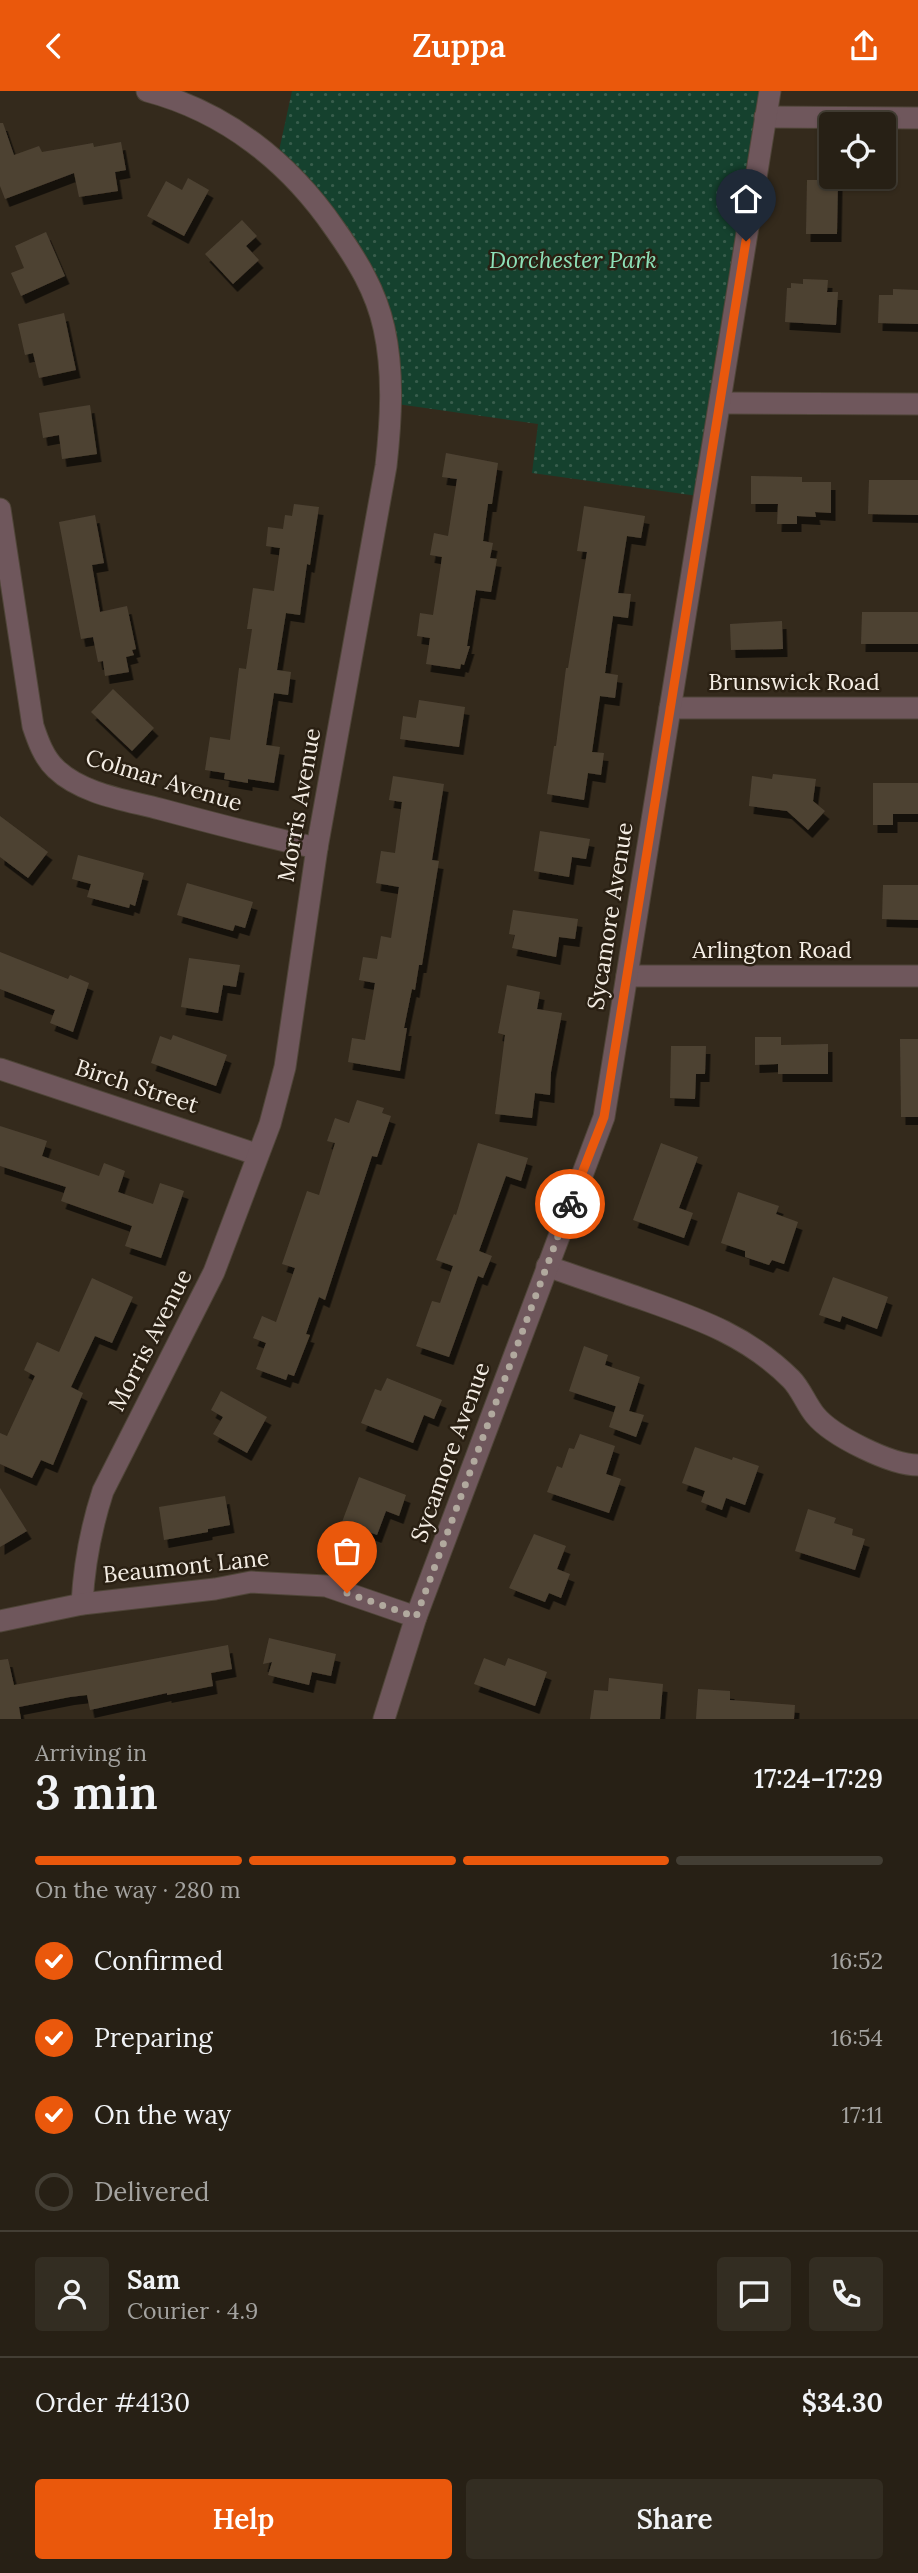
<!DOCTYPE html>
<html lang="en">
<head>
<meta charset="utf-8">
<style>
  :root { --surface:#272015; --page:#332d22; --text:#f1f3f6; --muted:#a4a3a0; --line:#433e34; --accent:#ea580c }
  body { margin:0; font-family:Lora,serif; background:var(--page); color:var(--text); height:100vh; display:flex; flex-direction:column; font-size:26px; white-space:nowrap }
  * { box-sizing:border-box; margin:0 }
  p { font-size:23px; color:var(--muted) }
  .icon { flex:none; width:38px; height:38px; fill:none; stroke:currentColor; stroke-width:2; stroke-linecap:round; stroke-linejoin:round }
  .map { position:relative; height:1628px; overflow:hidden }
  .side { display:flex; flex-direction:column; background:var(--surface); flex:1 }
  .side>* { flex:none }
  .tools { position:absolute; left:819px; top:21px; display:grid; gap:14px }
  .tools a { display:grid; place-items:center; width:77px; height:77px; border-radius:7px; background:var(--surface); box-shadow:0 2px 5px #0004,0 0 0 2px var(--line); font-size:35px }
  .pin { position:absolute; display:grid; place-items:center; width:60px; height:60px; color:#fff; margin:-72px -30px; border-radius:50% 50% 50% 0; rotate:-45deg; box-shadow:0 0 7px #0007 }
  .pin .icon { rotate:45deg }
  .courier { position:absolute; display:grid; place-items:center; width:70px; height:70px; margin:-35px; border:5px solid #ea580c; border-radius:50%; background:#fff; color:#222; box-shadow:0 2px 9px #0007 }
  .overview em { font-style:normal; font-weight:600 }
  .overview div { display:flex; flex-direction:column-reverse }
  .overview { display:flex; align-items:center; justify-content:space-between; height:119px; padding:0 35px }
  h1 { font-size:46px; font-weight:600; line-height:52px }
  .bar { display:grid; grid-template-columns:repeat(4,1fr); gap:10px 7px; align-content:center; height:84px; padding:0 35px }
  .bar i { height:9px; border-radius:5px; background:var(--line) }
  .bar .selected { background:var(--accent) }
  .bar p { grid-column:span 4 }
  .line { display:flex; align-items:center; gap:18px; padding:0 35px; border-top:2px solid var(--line) }
  .line div { flex:1 }
  .round { display:grid; place-items:center; flex:none; width:74px; height:74px; border-radius:7px; background:var(--page) }
  ol { padding:0 35px; list-style:none }
  li { display:flex; align-items:center; gap:21px; height:77px }
  li p { margin-inline-start:auto }
  li .icon { padding:7px; border-radius:50%; background:var(--accent); color:#fff; stroke-width:4 }
  li:last-child { color:var(--muted) }
  li i { width:38px; height:38px; border:4px solid var(--line); border-radius:50% }
  .cta { display:flex; gap:14px; margin-top:auto; padding:14px 35px }
  .cta a { flex:1; height:80px; border-radius:7px; background:var(--accent); color:#fff; font-size:28px; font-weight:600; line-height:80px; text-align:center }
  .cta a+a { background:var(--page); color:var(--text) }
  header { display:flex; justify-content:space-between; align-items:center; height:91px; padding:0 35px; background:var(--accent); color:#fff; font-size:32px; font-weight:600 }
  .map>svg:first-child { display:block }
  .park { fill:url(#park-dots) }
  .building { fill:#4d4233; filter:url(#shadow) }
  .lines { fill:none; stroke-linecap:round; stroke-linejoin:round }
  .minor-casing { stroke:#4f4538; stroke-width:23 }
  .minor { stroke:#6f575c; stroke-width:21 }
  .done { stroke:#b1a99e; stroke-width:7; stroke-dasharray:0 12.6 }
  .route { stroke:#ea580c; stroke-width:9 }
  .labels { text-anchor:middle; stroke-width:5; stroke-linejoin:round; paint-order:stroke }
  .park-label { font-size:23px; font-style:italic; fill:#8de1b8; stroke:#2a2013 }
  .street-label { font-size:23px; fill:#f4ede4; stroke:#2a2013 }
</style>
</head>
<body>
<header><svg class="icon" aria-label="back" viewBox="0 0 24 24"><path d="M15 5l-7 7 7 7"/></svg>Zuppa<svg class="icon" aria-label="share" viewBox="0 0 24 24"><path d="M12 15V3M7 8l5-5 5 5M5 13v7h14v-7"/></svg></header>
<div class="map">
<svg width="918" height="1628" viewBox="0 0 918 1628">
  <defs>
    <pattern id="park-dots" width="8" height="8" patternUnits="userSpaceOnUse" patternTransform="scale(1.75)"><rect width="8" height="8" fill="#15412e"/><path d="M2 2h.1M6 6h.1" fill="none" stroke="#385d4c" stroke-width="1.8" stroke-linecap="round"/></pattern>
    <filter id="shadow"><feDropShadow dx="4.5" dy="8" stdDeviation="0" flood-color="#0009"/></filter>
  </defs>
  <rect width="100%" height="100%" fill="#342a1c"/>
  <path class="park" d="M292,0h478l-65,406 -173,-24 6,-49 -148,-21 -13,-104 -100,-139z"/>
  <g class="building">
    <path d="M0,32h3l11,32 25,-9 3,6 51,-9 1,4 27,-5 5,28 -11,2 3,19 -39,6 -5,-24 -69,26 -5,-13z"/>
    <path d="M188,87l21,12 -25,46 -37,-20 19,-35 16,9z"/>
    <path d="M807,89h31l-1,54h-31z"/>
    <path d="M242,129l15,16 -11,10 13,14 -26,24 -28,-30z"/>
    <path d="M46,141l19,44 -44,20 -10,-23 13,-5 -9,-22z"/>
    <path d="M803,188l25,1 -1,12h11l-2,33 -51,-3 2,-34h4v-5l12,1z"/>
    <path d="M893,198l25,1v34l-40,-1 1,-28h14z"/>
    <path d="M64,222l12,57 -37,8 -6,-25 -8,2 -7,-31z"/>
    <path d="M90,314l7,49 -35,5 -3,-24 -16,3 -4,-25z"/>
    <path d="M446,362l52,10 -6,41h-4l-5,37 10,2 -3,15 7,1 -6,33 -15,-2 -9,56h3l-6,19 -3,-1 -1,5 -34,-5 4,-26 -13,-2 3,-23 13,2 9,-58 -12,-2 4,-22 14,3 9,-57 -15,-2z"/>
    <path d="M751,385l51,1v5h29v31l-16,-1 1,5 -19,-1v8h-20l1,-20h-27z"/>
    <path d="M869,389h49v35l-50,-1z"/>
    <path d="M294,413l25,3 -9,58 -3,-1 -7,51 -14,-2 -9,57 14,2 -3,23 -14,-2 -8,52 14,2 -6,36 -26,-4v4l-24,-4 1,-6 -20,-3 5,-33 20,3 9,-72 7,1 6,-40h-5l6,-41 21,3 6,-43 -14,-2 2,-19 15,2 2,-14 7,1z"/>
    <path d="M584,415l61,10 -4,22 -14,-2 -9,57 13,1 -3,24 -15,-2 -8,57 13,2 -3,23 -15,-2 -8,56 12,1 -3,22 -13,-2 -4,27 -37,-6 7,-48h2l10,-78h2l19,-116 -10,-1z"/>
    <path d="M95,424l9,48 -12,2 8,47 27,-6 9,43 -4,1 2,5 -8,2 3,15 -24,4 -2,-15 -5,1 -5,-25 -12,2 -22,-117z"/>
    <path d="M862,521h56v32h-57z"/>
    <path d="M782,530l1,28 -52,1 -1,-26z"/>
    <path d="M113,598l41,39 -22,23 -41,-39z"/>
    <path d="M419,609l46,7 -6,40 -59,-8 3,-23 13,2z"/>
    <path d="M773,683l43,5 -3,22 12,10 -17,19 -21,-19 -38,-5 3,-30 20,3z"/>
    <path d="M393,685l51,8 -12,76 7,1 -17,104h-3l-4,25 -3,-1 -8,39h3l-7,43 -52,-9 4,-24 13,2 10,-57 -16,-3 4,-23 14,2 4,-23 10,2 8,-51 -23,-4 5,-32 14,2 7,-51 -13,-2z"/>
    <path d="M873,692h45v31h-25v11h-20z"/>
    <path d="M0,725l48,36 -20,26 -28,-21z"/>
    <path d="M540,740l50,8 -4,20 -14,-2 -3,20 -35,-6z"/>
    <path d="M78,764l66,18 -9,33 -5,-2 -1,4 -42,-11 4,-13 -19,-5z"/>
    <path d="M187,792l66,19 -8,26 -10,-3 -2,6 -56,-16z"/>
    <path d="M883,794h35v35l-36,-1z"/>
    <path d="M513,819l65,9 -3,20 -16,-2 -3,20 -44,-9 3,-13 -6,-1z"/>
    <path d="M0,861l68,27 2,-4 19,8 -16,49 -23,-9 5,-13 -55,-21z"/>
    <path d="M189,867l51,7 -4,22 -13,-2 -5,28 -37,-6z"/>
    <path d="M507,894l33,7 -3,17 25,4 -11,59 -1,23 -15,-2 -3,25 -37,-4 10,-79 -7,-2z"/>
    <path d="M173,944l54,20 -11,31 -65,-23 9,-27 11,4z"/>
    <path d="M755,946h26v8l47,-1v30h-50v-10l-23,1z"/>
    <path d="M900,948h18v78h-17z"/>
    <path d="M671,955h35l-1,28h-9l-1,25 -25,-1z"/>
    <path d="M357,1009l27,8 -2,5 9,3 -14,41 -5,-1 -47,144 -6,-3 -13,37 4,1 -16,41 -6,-2 -2,6 -30,-11 10,-26 -13,-5 9,-22 14,6 19,-54 -13,-4 25,-73 12,4 16,-52 -8,-2 8,-23 14,5z"/>
    <path d="M0,1035l47,15 -5,15 57,20 5,-13 21,8 -7,21 35,12 7,-21 24,8 -23,67 -36,-12 7,-20 -71,-25 5,-14 -66,-21z"/>
    <path d="M478,1052l50,15 -7,23 -15,-5 -27,75 13,5 -9,22 -5,-2 -29,81 -33,-11 16,-45 8,2 13,-37 -17,-6 18,-46 2,1z"/>
    <path d="M661,1052l37,14 -19,51 14,5 -9,25 -51,-18z"/>
    <path d="M738,1101l41,14 -3,8 22,8 -14,42 -12,-4 -3,5 -24,-8v-6l-24,-8z"/>
    <path d="M833,1186l55,20 -11,32 -35,-13 -2,6 -21,-7z"/>
    <path d="M92,1187l41,19 -21,46 -17,-7 -24,51 12,6 -30,72 -12,-5 -9,18 -32,-14v-31l7,3 28,-60 -11,-6 13,-28 22,10z"/>
    <path d="M584,1255l24,9 -3,10 35,12 -11,34 15,4 -8,22 -27,-10 7,-21 8,3 -55,-18z"/>
    <path d="M387,1287l55,22 -8,19 -10,-4 -11,28 -52,-20 14,-34 6,2z"/>
    <path d="M221,1300l46,26 -20,36 -34,-19 10,-17 -12,-7z"/>
    <path d="M580,1343l35,12 -9,28 15,5 -12,34 -62,-21 10,-26 5,2 7,-20 5,1z"/>
    <path d="M695,1356l37,13 1,-3 26,9 -14,39 -19,-7 -4,12 -21,-8 4,-11 -23,-8z"/>
    <path d="M359,1386l47,18 -7,21 -13,-5 -9,24 -35,-13z"/>
    <path d="M0,1397l27,43 -27,16z"/>
    <path d="M225,1405l5,29 -22,4v3l-44,8 -5,-33z"/>
    <path d="M808,1418l28,9 -2,5 19,6 -1,6 13,4 -10,31 -60,-19z"/>
    <path d="M534,1443l32,12 -9,23 13,5 -9,24 -12,-5 -4,9 -36,-14z"/>
    <path d="M269,1547l67,16 -5,22 -19,-4 -3,13 -41,-10 4,-13 -9,2z"/>
    <path d="M228,1554l4,24 -21,4 2,13 -46,9v-2l-77,17 -3,-15 -17,2 -51,10 2,12h-21v-59l8,-1 6,26z"/>
    <path d="M484,1567l21,8 3,-8 39,14 -12,34 -61,-22z"/>
    <path d="M609,1587l54,6 -3,35h-70l4,-29 14,1z"/>
    <path d="M698,1598l32,2v9l65,5 -1,14h-98z"/>
  </g>
  <g class="lines">
    <g class="minor-casing">
      <g id="minor">
        <path d="M765,26l153,1"/>
        <path d="M720,312l198,1"/>
        <path d="M0,418l33,217c5,15 11,32 23,43 26,25 70,31 104,40 52,14 104,28 157,39"/>
        <path d="M670,617h248"/>
        <path d="M627,885h291"/>
        <path d="M0,978l256,85"/>
        <path d="M547,1175c33,12 67,23 101,35 54,19 101,36 143,78 10,10 15,25 24,36 17,21 76,50 103,50"/>
        <path d="M82,1513c2,-39 9,-76 21,-113l111,-219 56,-148 15,-57 32,-219 69,-382c5,-45 8,-93 -2,-138 -8,-37 -27,-68 -49,-99 -46,-67 -109,-117 -188,-138"/>
        <path d="M0,1530l82,-17 133,-15 36,-7 75,4 90,31"/>
        <path d="M384,1628l32,-102 188,-500 166,-1026"/>
      </g>
    </g>
    <use href="#minor" class="minor"/>
  </g>
  <g class="lines">
    <path class="done" d="M347,1502l69,24 154,-413"/>
    <path class="route" d="M570,1113l34,-87 142,-876"/>
  </g>
  <g class="labels">
    <g class="park-label">
      <text x="573" y="177">Dorchester Park</text>
    </g>
    <g class="street-label">
      <text x="794" y="599">Brunswick Road</text>
      <text transform="translate(164 689) rotate(17)" y="8">Colmar Avenue</text>
      <text transform="translate(299 714) rotate(-80)" y="8">Morris Avenue</text>
      <text transform="translate(610 825) rotate(-81)" y="8">Sycamore Avenue</text>
      <text x="772" y="867">Arlington Road</text>
      <text transform="translate(137 995) rotate(18)" y="8">Birch Street</text>
      <text transform="translate(150 1249) rotate(-63)" y="8">Morris Avenue</text>
      <text transform="translate(450 1361) rotate(-70)" y="8">Sycamore Avenue</text>
      <text transform="translate(186 1475) rotate(-6)" y="8">Beaumont Lane</text>
    </g>
  </g>
</svg>
<div class="tools">
<a><svg class="icon" aria-label="locate" viewBox="0 0 24 24"><circle cx="12" cy="12" r="6"/><path d="M12 2v4M12 18v4M2 12h4M18 12h4"/></svg></a>
</div>
<div class="pin" style="left:347px;top:1502px;background:#ea580c"><svg class="icon" aria-label="bag" viewBox="0 0 24 24"><path d="M5 8h14l-1 12H6zM9 8a3 3 0 0 1 6 0"/></svg></div>
<div class="pin" style="left:746px;top:150px;background:#1f2937"><svg class="icon" aria-label="home" viewBox="0 0 24 24"><path d="M3 11l9-7 9 7M6 9v11h12V9"/></svg></div>
<div class="courier" style="left:570px;top:1113px"><svg class="icon" aria-label="bike" viewBox="0 0 24 24"><circle cx="6" cy="16" r="4"/><circle cx="18" cy="16" r="4"/><path d="M6 16l4-8h5l3 8M10 8l3 8H6M13 5h3"/></svg></div>
</div>
<section class="side">
<div class="overview"><div><h1>3 min</h1><p>Arriving in</p></div><em>17:24–17:29</em></div>
<div class="bar"><i class="selected"></i><i class="selected"></i><i class="selected"></i><i></i><p>On the way · 280 m</p></div>
<ol>
<li><svg class="icon" aria-label="check" viewBox="0 0 24 24"><path d="M5 12l5 5 9-10"/></svg>Confirmed<p>16:52</p></li>
<li><svg class="icon" aria-label="check" viewBox="0 0 24 24"><path d="M5 12l5 5 9-10"/></svg>Preparing<p>16:54</p></li>
<li><svg class="icon" aria-label="check" viewBox="0 0 24 24"><path d="M5 12l5 5 9-10"/></svg>On the way<p>17:11</p></li>
<li><i></i>Delivered</li>
</ol>
<div class="line" style="height:126px"><a class="round"><svg class="icon" aria-label="person" viewBox="0 0 24 24"><circle cx="12" cy="8" r="4"/><path d="M4 21q1-7 8-7t8 7"/></svg></a><div><b>Sam</b><p>Courier · 4.9</p></div><a class="round"><svg class="icon" aria-label="chat" viewBox="0 0 24 24"><path d="M4 5h16v11H9l-5 4z"/></svg></a><a class="round"><svg class="icon" aria-label="phone" viewBox="0 0 24 24"><path d="M5 4h4l2 5-3 2q2 4 5 5l2-3 5 2v4C11 20 4 13 5 4z"/></svg></a></div>
<div class="line" style="height:91px"><div>Order #4130</div><b>$34.30</b></div>
<div class="cta"><a>Help</a><a>Share</a></div>
</section>
</body>
</html>
